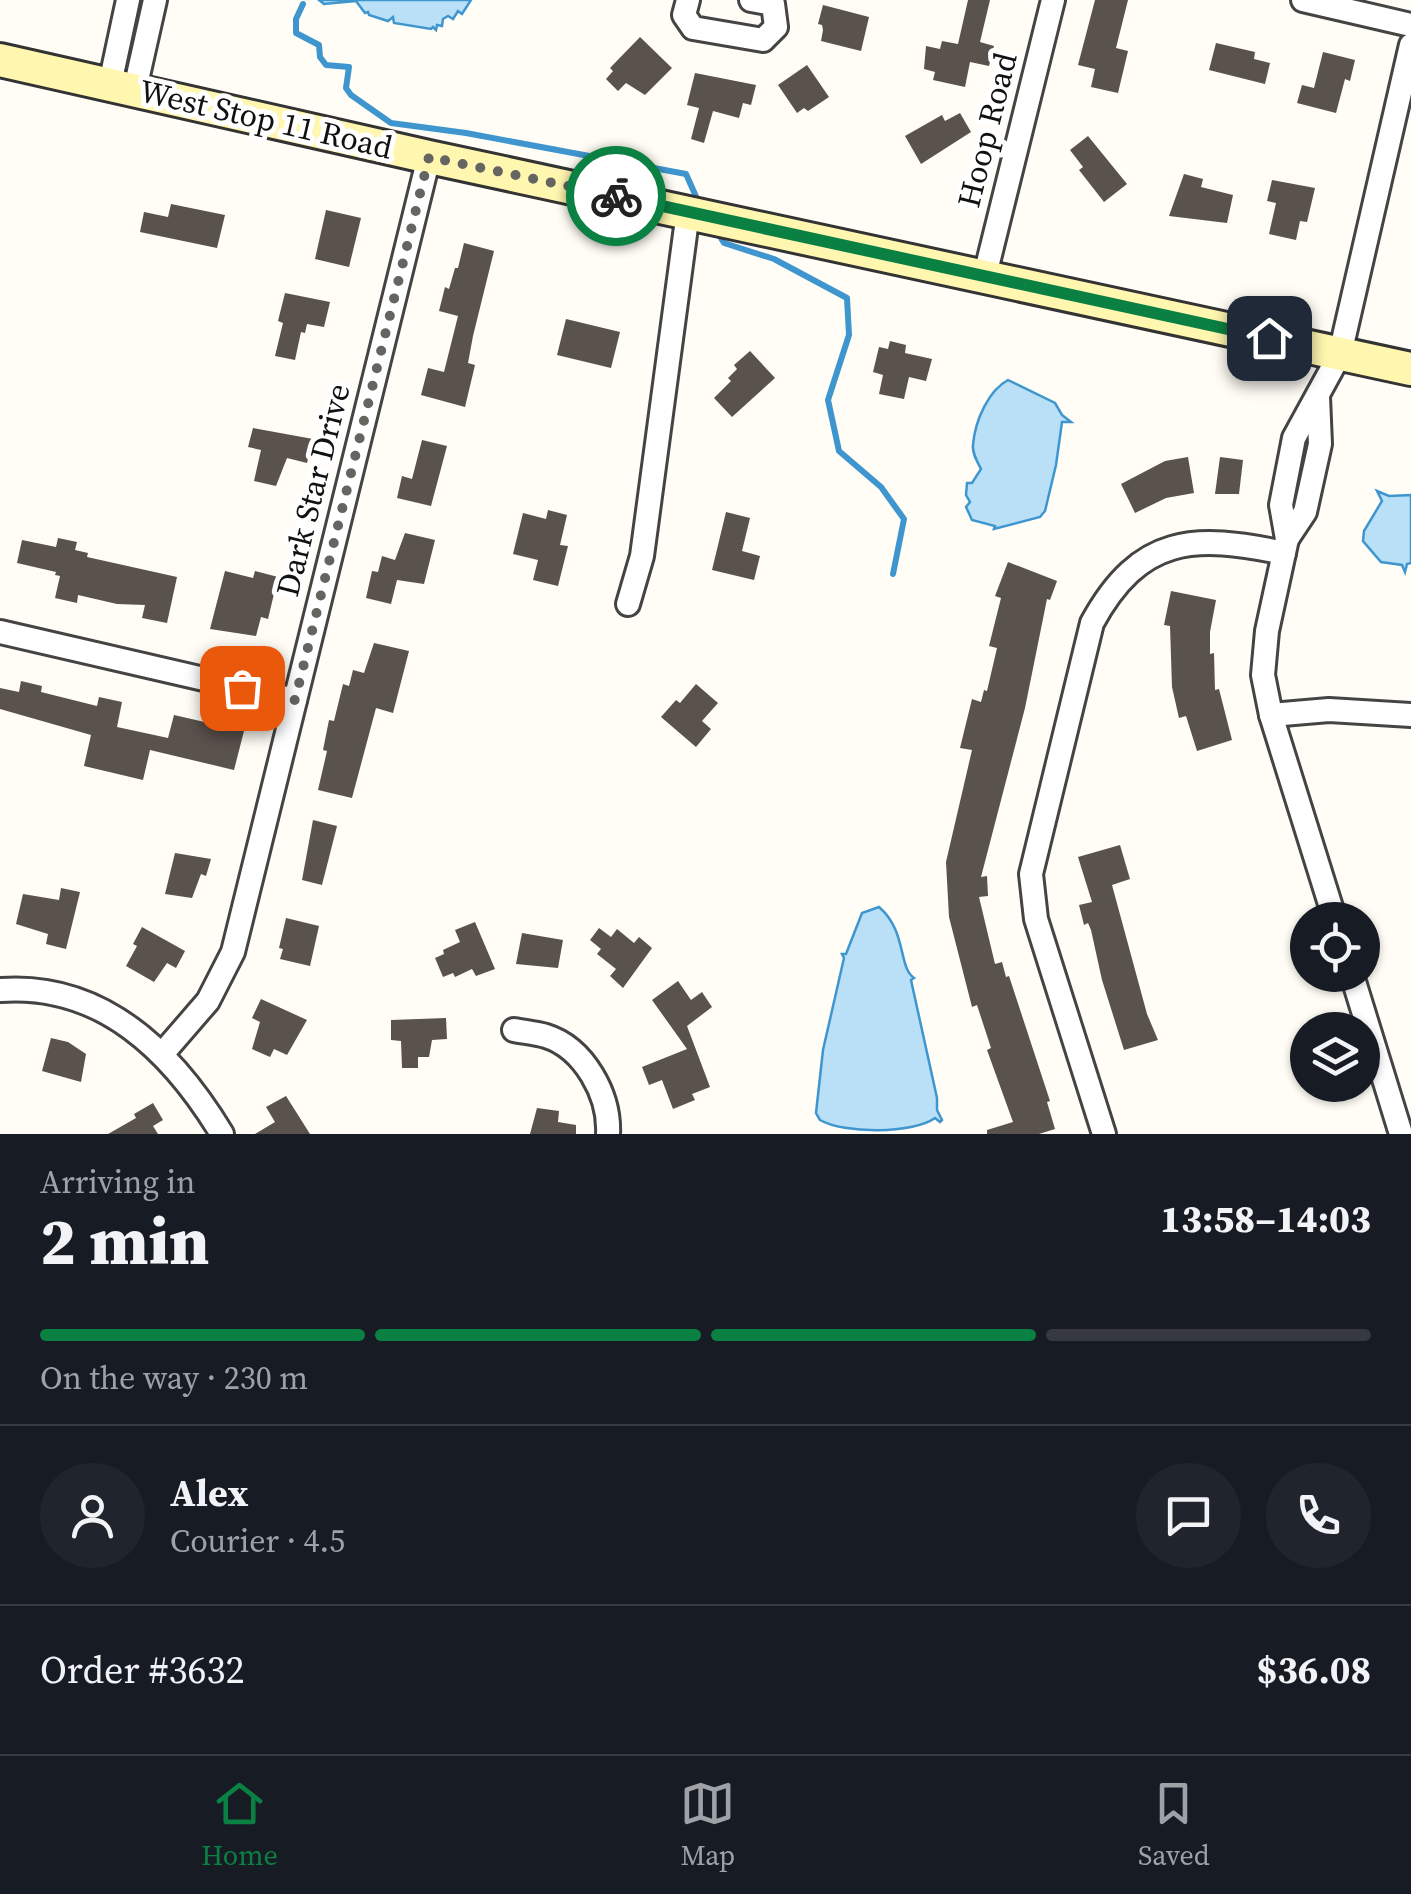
<!DOCTYPE html>
<html lang="en">
<head>
<meta charset="utf-8">
<style>
  :root { --surface:#171b24; --page:#20242c; --text:#f1f3f6; --muted:#9ea1a6; --line:#363941; --accent:#0b8043 }
  body { margin:0; font-family:"Source Serif 4",serif; background:var(--page); color:var(--text); height:100vh; display:flex; flex-direction:column; font-size:38px; white-space:nowrap }
  * { box-sizing:border-box; margin:0 }
  p { font-size:32px; color:var(--muted) }
  .icon { flex:none; width:55px; height:55px; fill:none; stroke:currentColor; stroke-width:2; stroke-linecap:round; stroke-linejoin:round }
  .map { position:relative; height:1134px; overflow:hidden }
  .drawer { display:flex; flex-direction:column; background:var(--surface); flex:1 }
  .drawer>* { flex:none }
  .fabs { position:absolute; left:1290px; top:902px; display:grid; gap:20px }
  .fabs a { display:grid; place-items:center; width:90px; height:90px; border-radius:50%; background:var(--surface); box-shadow:0 2px 8px #0004; font-size:50px }
  .pin { position:absolute; display:grid; place-items:center; width:85px; height:85px; color:#fff; margin:-42px; border-radius:20px; box-shadow:0 5px 15px #0006 }
  .courier { position:absolute; display:grid; place-items:center; width:100px; height:100px; margin:-50px; border:8px solid #0b8043; border-radius:50%; background:#fff; color:#222; box-shadow:0 2px 12px #0007 }
  .headline em { font-style:normal; font-weight:800 }
  .headline div { display:flex; flex-direction:column-reverse }
  .headline { display:flex; align-items:center; justify-content:space-between; height:170px; padding:0 40px }
  h1 { font-size:65px; font-weight:800; line-height:75px }
  .bar { display:grid; grid-template-columns:repeat(4,1fr); gap:15px 10px; align-content:center; height:120px; padding:0 40px }
  .bar i { height:12px; border-radius:8px; background:var(--line) }
  .bar .current { background:var(--accent) }
  .bar p { grid-column:span 4 }
  .line { display:flex; align-items:center; gap:25px; padding:0 40px; border-top:2px solid var(--line) }
  .line div { flex:1 }
  .round { display:grid; place-items:center; flex:none; width:105px; height:105px; border-radius:52px; background:var(--page) }
  .tabs { display:flex; justify-content:space-around; align-items:center; height:140px; border-top:2px solid var(--line); background:var(--surface); font-size:28px; color:var(--muted) }
  .tabs a { display:grid; justify-items:center; gap:5px }
  .tabs .current { color:var(--accent) }
  .map>svg:first-child { display:block }
  .water { fill:#b9e0f7; stroke:#3f96cf; stroke-width:2.5 }
  .lines { fill:none; stroke-linecap:round; stroke-linejoin:round }
  .stream { stroke:#3f96cf; stroke-width:6 }
  .building { fill:#5a524d }
  .minor-casing { stroke:#444; stroke-width:28 }
  .secondary-casing { stroke:#333; stroke-width:38 }
  .minor { stroke:#fff; stroke-width:22 }
  .secondary { stroke:#fff6b0; stroke-width:32 }
  .done { stroke:#646461; stroke-width:10; stroke-dasharray:0 18 }
  .route { stroke:#0b8043; stroke-width:12 }
  .labels { text-anchor:middle; stroke-width:10; stroke-linejoin:round; paint-order:stroke }
  .street-label { font-size:32px; fill:#111; stroke:#fff }
</style>
</head>
<body>
<div class="map">
<svg width="1411" height="1134" viewBox="0 0 1411 1134">
  <rect width="100%" height="100%" fill="#fffdf5"/>
  <g class="water">
    <path d="M319,0h152l-9,14 -4,-3 -5,8 -5,-3 -5,3 -1,7 -5,-1 -1,5 -3,-3 -2,2 -37,-6 -1,-6 -5,4 -19,-6 -1,-3 -3,1 -9,-12 -32,3z"/>
    <path d="M1008,380l47,23 7,12 9,7h-9l-6,43 -11,46 -5,6 -46,12 1,-3 -23,-6 -6,-13 4,-5 -4,-7 1,-12h5l9,-14c-4,-8 -9,-16 -8,-24 2,-25 16,-55 35,-65z"/>
    <path d="M1377,491l12,5 22,-1v68l-4,1 -2,8 -3,-7 -21,-3 -18,-21 1,-10 18,-30z"/>
    <path d="M879,907c28,24 19,60 35,71l-3,2 26,118v12l5,10 -2,2 -5,-4c-22,16 -91,16 -115,2l-4,-7 7,-63 21,-92 -2,-4h4l16,-41z"/>
  </g>
  <g class="lines">
    <g class="stream">
      <path d="M303,4l-7,15v14l23,12 1,12 6,8 23,2 -3,21 5,7 40,28 75,10 220,41 12,27"/>
      <path d="M716,230l8,13 50,16 73,39 2,37 -21,65 11,51 42,36 23,32 -11,55"/>
    </g>
  </g>
  <g class="building">
    <path d="M968,0h22l-10,42 14,4 -5,20 -19,-4 -5,25 -32,-7 2,-8 -11,-3 2,-23 14,3 2,-8 16,3z"/>
    <path d="M1095,0h33l-12,48 12,3 -10,42 -27,-6 4,-18 -17,-4z"/>
    <path d="M823,5l46,12 -8,34 -40,-10 2,-11 -1,-5 -4,-1z"/>
    <path d="M640,37l32,31 -27,27 -19,-12 -8,8 -12,-12 7,-8 -3,-3z"/>
    <path d="M1216,43l39,9 -1,7 16,4 -5,21 -56,-14z"/>
    <path d="M1323,52l32,8 -5,21 -5,-2 -9,34 -39,-10 5,-18 12,3z"/>
    <path d="M807,65l22,32 -21,14 -4,-3 -7,5 -19,-28z"/>
    <path d="M695,73l61,12 -5,20 -8,-2 -4,15 -26,-7 -9,32 -13,-4 8,-31 -12,-3z"/>
    <path d="M960,113l11,19 -50,32 -16,-28 37,-21 3,6z"/>
    <path d="M1088,136l39,48 -23,18 -25,-32 4,-3 -13,-17z"/>
    <path d="M1184,174l19,5 -2,8 32,8 -6,28 -58,-7z"/>
    <path d="M1272,180l43,8 -8,34 -7,-1 -4,19 -27,-6 7,-31 -9,-2z"/>
    <path d="M171,204l54,11 -8,33 -77,-16 4,-20 24,5z"/>
    <path d="M326,210l35,8 -12,49 -34,-8z"/>
    <path d="M464,243l30,8 -21,85 -5,27 7,2 -10,42 -44,-12 7,-27 16,4 14,-56 -19,-5 6,-24 4,2 6,-21h3z"/>
    <path d="M285,293l45,9 -6,25 -17,-3 -2,9 -4,-1 -6,28 -20,-4 8,-33 -5,-2z"/>
    <path d="M566,319l54,13 -9,36 -54,-13z"/>
    <path d="M890,341l16,4 -1,8 27,6 -6,22 -17,-4 -5,22 -25,-5 4,-19 -10,-3 6,-25 9,2z"/>
    <path d="M750,351l25,27 -43,39 -18,-19 17,-17 -3,-3 9,-9 -3,-4z"/>
    <path d="M253,428l60,11 -6,24 -20,-5 -11,28 -22,-5 7,-31 -13,-3z"/>
    <path d="M422,440l25,6 -16,60 -34,-8 5,-22 10,3z"/>
    <path d="M1188,457l6,36 -28,5 -31,15 -14,-29 44,-23z"/>
    <path d="M1220,457l23,3 -4,34h-24z"/>
    <path d="M548,510l19,5 -7,30 8,1 -10,40 -25,-6 5,-20 -25,-6 10,-41 23,6z"/>
    <path d="M726,512l24,6 -8,33 18,5 -6,24 -42,-10z"/>
    <path d="M405,533l30,7 -11,44 -27,-4 -6,24 -25,-6 6,-27 6,1 4,-16 13,4z"/>
    <path d="M58,538l19,4 -2,8 13,3 -1,4 90,20 -10,46 -25,-5 3,-13 -28,-1 -39,-9 -1,8 -22,-5 5,-22 -5,-1 1,-3 -39,-9 5,-23 34,7z"/>
    <path d="M1008,562l49,19 -7,19 -3,-1 -22,109 -44,169 6,-1 1,20 -9,1 16,67 7,-2 4,15 3,-1 41,125 -3,1 8,27 -16,5h-52v-4l26,-8 -26,-72 4,-2 -14,-43 -5,2 -23,-90 -3,-55 26,-112 -12,-2 12,-49 9,3 3,-12 3,1 10,-43 -8,-2 12,-48 -6,-2z"/>
    <path d="M225,571l28,7 2,-7 23,6 -10,42 -7,-2 -5,19 -46,-7z"/>
    <path d="M1171,591l45,9 -6,32v22l4,-1 1,37 4,-1 13,51 -35,11 -11,-35 -7,2 -7,-31 -2,-61 -6,-1z"/>
    <path d="M374,643l35,8 -16,62 -17,-5 -24,90 -34,-8 9,-39 -4,-1 6,-30 5,1 9,-37 6,2 4,-16 11,3z"/>
    <path d="M21,681l21,5 -1,6 56,14 2,-9 23,5 -5,25 51,11 6,-23 70,16 -10,39 -84,-20 -7,30 -59,-14 7,-31 -91,-26v-21l19,4z"/>
    <path d="M696,684l22,19 -16,18 9,8 -15,18 -35,-30 15,-17 4,3z"/>
    <path d="M313,820l24,6 -15,59 -20,-5z"/>
    <path d="M1120,845l10,34 -18,6 35,129 11,26 -34,10 -22,-70 -11,-50 -3,-7 -4,2 -5,-20 13,-3 -14,-45z"/>
    <path d="M175,853l36,6 -5,17 -5,-2 -9,24 -27,-4z"/>
    <path d="M61,888l19,4 -14,57 -20,-5 2,-10 -32,-10 7,-30 36,6z"/>
    <path d="M286,918l33,8 -9,40 -30,-7 3,-10 -4,-1z"/>
    <path d="M475,922l20,47 -19,7 -4,-7 -17,8 -2,-4 -10,4 -8,-19 9,-4 -1,-4 17,-8 -5,-12z"/>
    <path d="M142,927l43,24 -9,17 -9,-5 -13,19 -28,-16 11,-20 -4,-2z"/>
    <path d="M599,928l12,9 6,-8 17,14 5,-6 13,11 -29,40 -13,-12 6,-7 -19,-15 4,-5 -11,-9z"/>
    <path d="M522,933l41,7 -5,28 -42,-4z"/>
    <path d="M678,981l13,19 11,-8 10,15 -25,19 23,61 -18,7 3,6 -22,9 -11,-29 -13,5 -7,-18 45,-18 -35,-49z"/>
    <path d="M261,999l46,21 -20,35 -13,-6 -4,8 -18,-8 8,-27 -8,-4z"/>
    <path d="M446,1018l1,21 -15,1 -3,17h-11v11h-16l-1,-27 -10,-1v-20z"/>
    <path d="M51,1038l17,4 18,12 -5,28 -39,-11z"/>
    <path d="M286,1096l24,38h-55l20,-12 -9,-15z"/>
    <path d="M153,1103l10,17 -10,6 5,8h-50l28,-16 -2,-4z"/>
    <path d="M537,1108l22,3 -1,11 18,3v9h-46z"/>
  </g>
  <g class="lines">
    <g class="minor-casing">
      <g id="minor">
        <path d="M688,0l-4,15 9,13 70,12 13,-13 -3,-23 -22,-4"/>
        <path d="M1303,0l108,25"/>
        <path d="M110,84l18,-84"/>
        <path d="M135,89l20,-89"/>
        <path d="M985,275l68,-275"/>
        <path d="M1287,539l18,-27 15,-68 -2,-47"/>
        <path d="M628,604l14,-48 46,-344"/>
        <path d="M0,632l295,68"/>
        <path d="M1271,715l58,-5 82,5"/>
        <path d="M1335,920l-64,-205 -8,-40 4,-44 20,-92 -6,-34 13,-67 46,-84 71,-309"/>
        <path d="M1352,975l49,159"/>
        <path d="M0,990c103,-8 173,63 222,144"/>
        <path d="M514,1030c10,2 22,3 32,6 38,12 64,59 62,98"/>
        <path d="M163,1053l45,-52 25,-49 196,-795"/>
        <path d="M1104,1134l-68,-215 -5,-45 61,-251c48,-88 102,-89 192,-70"/>
      </g>
    </g>
    <g class="secondary-casing">
      <path id="secondary" d="M0,60l429,97 982,212"/>
    </g>
    <use href="#minor" class="minor"/>
    <use href="#secondary" class="secondary"/>
  </g>
  <g class="lines">
    <path class="done" d="M242,688l53,12 134,-543 187,39"/>
    <path class="route" d="M616,196l653,142"/>
  </g>
  <g class="labels">
    <g class="street-label">
      <text transform="translate(266 119) rotate(13)" y="11">West Stop 11 Road</text>
      <text transform="translate(987 130) rotate(-76)" y="11">Hoop Road</text>
      <text transform="translate(313 490) rotate(-76)" y="11">Dark Star Drive</text>
    </g>
  </g>
</svg>
<div class="fabs">
<a><svg class="icon" aria-label="locate" viewBox="0 0 24 24"><circle cx="12" cy="12" r="6"/><path d="M12 2v4M12 18v4M2 12h4M18 12h4"/></svg></a>
<a><svg class="icon" aria-label="layers" viewBox="0 0 24 24"><path d="M12 4l9 5-9 5-9-5zM3 14l9 5 9-5"/></svg></a>
</div>
<div class="pin" style="left:242px;top:688px;background:#ea580c"><svg class="icon" aria-label="bag" viewBox="0 0 24 24"><path d="M5 8h14l-1 12H6zM9 8a3 3 0 0 1 6 0"/></svg></div>
<div class="pin" style="left:1269px;top:338px;background:#1f2937"><svg class="icon" aria-label="home" viewBox="0 0 24 24"><path d="M3 11l9-7 9 7M6 9v11h12V9"/></svg></div>
<div class="courier" style="left:616px;top:196px"><svg class="icon" aria-label="bike" viewBox="0 0 24 24"><circle cx="6" cy="16" r="4"/><circle cx="18" cy="16" r="4"/><path d="M6 16l4-8h5l3 8M10 8l3 8H6M13 5h3"/></svg></div>
</div>
<section class="drawer">
<div class="headline"><div><h1>2 min</h1><p>Arriving in</p></div><em>13:58–14:03</em></div>
<div class="bar"><i class="current"></i><i class="current"></i><i class="current"></i><i></i><p>On the way · 230 m</p></div>
<div class="line" style="height:180px"><a class="round"><svg class="icon" aria-label="person" viewBox="0 0 24 24"><circle cx="12" cy="8" r="4"/><path d="M4 21q1-7 8-7t8 7"/></svg></a><div><b>Alex</b><p>Courier · 4.5</p></div><a class="round"><svg class="icon" aria-label="chat" viewBox="0 0 24 24"><path d="M4 5h16v11H9l-5 4z"/></svg></a><a class="round"><svg class="icon" aria-label="phone" viewBox="0 0 24 24"><path d="M5 4h4l2 5-3 2q2 4 5 5l2-3 5 2v4C11 20 4 13 5 4z"/></svg></a></div>
<div class="line" style="height:130px"><div>Order #3632</div><b>$36.08</b></div>
</section>
<nav class="tabs">
<a class="current"><svg class="icon" aria-label="home" viewBox="0 0 24 24"><path d="M3 11l9-7 9 7M6 9v11h12V9"/></svg>Home</a>
<a><svg class="icon" aria-label="map" viewBox="0 0 24 24"><path d="M3 6l6-2 6 2 6-2v14l-6 2-6-2-6 2zM9 4v14M15 6v14"/></svg>Map</a>
<a><svg class="icon" aria-label="saved" viewBox="0 0 24 24"><path d="M7 4h10v16l-5-4-5 4z"/></svg>Saved</a>
</nav>
</body>
</html>
